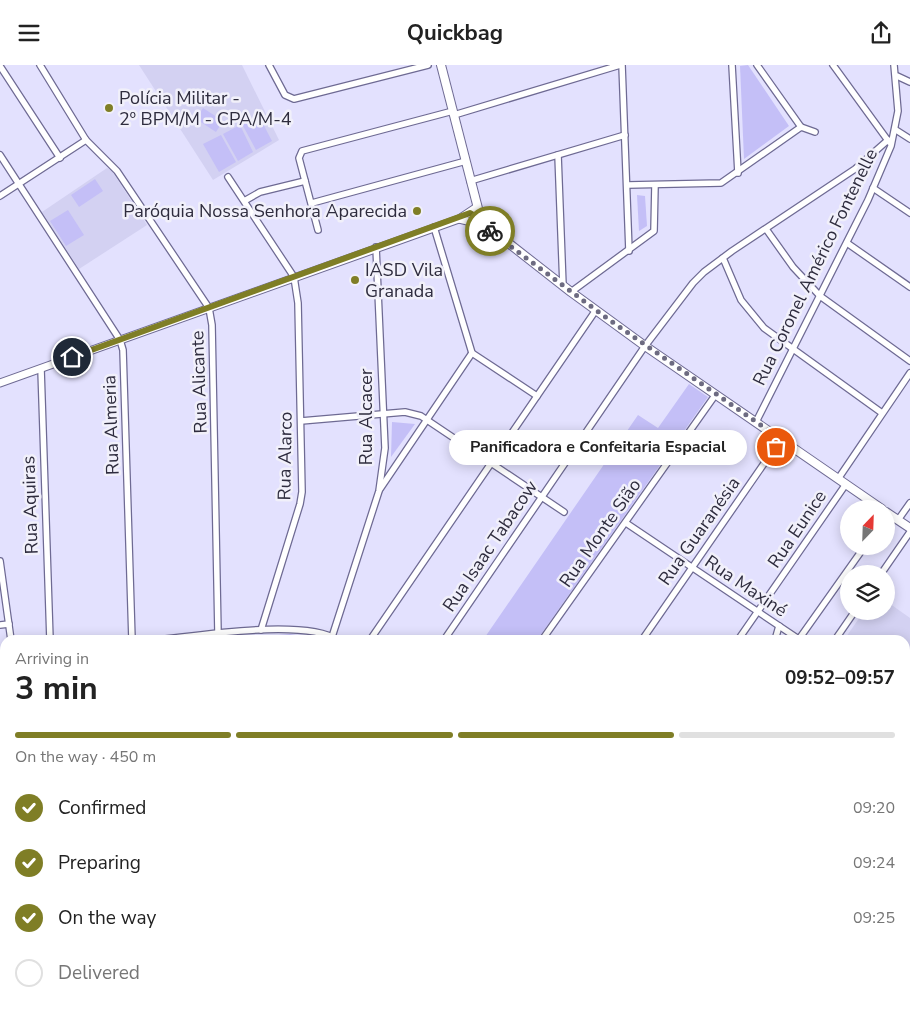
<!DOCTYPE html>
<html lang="en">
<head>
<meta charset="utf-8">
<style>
  :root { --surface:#fff; --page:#f2f2f2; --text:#222; --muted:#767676; --line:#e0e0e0; --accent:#7f7e26 }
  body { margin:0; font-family:"Nunito Sans",sans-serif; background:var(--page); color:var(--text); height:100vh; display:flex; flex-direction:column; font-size:19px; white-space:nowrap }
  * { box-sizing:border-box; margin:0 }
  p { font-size:16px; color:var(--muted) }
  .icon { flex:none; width:28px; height:28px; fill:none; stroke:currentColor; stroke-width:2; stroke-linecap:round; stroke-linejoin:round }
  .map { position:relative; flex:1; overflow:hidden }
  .drawer { position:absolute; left:0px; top:570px; width:910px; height:376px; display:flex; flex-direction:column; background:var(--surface); border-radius:15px 15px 0 0; box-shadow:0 2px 12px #0003 }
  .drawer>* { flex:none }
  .needle { width:32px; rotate:23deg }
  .fabs { position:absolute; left:840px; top:435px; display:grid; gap:10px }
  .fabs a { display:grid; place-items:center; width:55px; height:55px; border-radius:50%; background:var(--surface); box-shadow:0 2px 12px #0003; font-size:25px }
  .pin { position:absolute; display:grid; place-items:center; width:42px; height:42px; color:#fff; margin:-21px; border:2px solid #fff; border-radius:50%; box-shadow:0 1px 5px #0007 }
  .courier { position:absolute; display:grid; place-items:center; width:50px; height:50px; margin:-25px; border:4px solid #7f7e26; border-radius:50%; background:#fff; color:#222; box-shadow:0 1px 6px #0007 }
  .bubble { position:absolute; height:35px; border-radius:18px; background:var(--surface); box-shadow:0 2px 12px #0003; font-size:16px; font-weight:700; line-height:35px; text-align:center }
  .head em { font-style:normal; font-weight:700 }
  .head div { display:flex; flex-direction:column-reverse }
  .head { display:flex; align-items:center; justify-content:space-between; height:85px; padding:0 15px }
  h1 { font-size:32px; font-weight:700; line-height:38px }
  .bar { display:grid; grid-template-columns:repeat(4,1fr); gap:8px 5px; align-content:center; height:60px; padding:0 15px }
  .bar i { height:6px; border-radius:4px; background:var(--line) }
  .bar .selected { background:var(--accent) }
  .bar p { grid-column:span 4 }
  ol { padding:0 15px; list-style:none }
  li { display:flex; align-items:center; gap:15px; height:55px }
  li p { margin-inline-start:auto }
  li .icon { padding:5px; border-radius:50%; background:var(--accent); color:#fff; stroke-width:4 }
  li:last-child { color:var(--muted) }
  li i { width:28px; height:28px; border:2px solid var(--line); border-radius:50% }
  header { display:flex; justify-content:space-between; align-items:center; height:65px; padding:0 15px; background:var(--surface); font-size:22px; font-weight:700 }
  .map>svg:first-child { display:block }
  .built { fill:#d3d1f2 }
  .green { fill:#c4bff7 }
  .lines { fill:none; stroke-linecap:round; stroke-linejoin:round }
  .minor-casing { stroke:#6e6a93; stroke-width:8 }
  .tertiary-casing { stroke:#6e6a93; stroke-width:9 }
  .secondary-casing { stroke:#6e6a93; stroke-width:10 }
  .trunk-casing { stroke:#6e6a93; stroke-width:11 }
  .minor { stroke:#fff; stroke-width:5.5 }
  .tertiary { stroke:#fff; stroke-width:7 }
  .secondary { stroke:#fff; stroke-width:8 }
  .trunk { stroke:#fff; stroke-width:9 }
  .rail-casing { stroke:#5c5a6f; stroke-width:4 }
  .rail { stroke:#f1f0fa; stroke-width:2; stroke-dasharray:5.5; stroke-linecap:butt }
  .done { stroke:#6d6b81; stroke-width:5; stroke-dasharray:0 9 }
  .route { stroke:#7f7e26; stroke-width:6 }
  .poi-dot { fill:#7f7e26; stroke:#f1f0fa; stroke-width:2 }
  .labels { text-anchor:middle; stroke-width:5; stroke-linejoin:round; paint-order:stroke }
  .poi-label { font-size:18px; fill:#2e2c3e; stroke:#f1f0fa; text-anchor:start }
  .street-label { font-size:18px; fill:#2e2c3e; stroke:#f1f0fa }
</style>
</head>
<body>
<header><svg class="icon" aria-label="menu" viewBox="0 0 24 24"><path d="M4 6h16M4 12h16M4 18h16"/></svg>Quickbag<svg class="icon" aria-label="share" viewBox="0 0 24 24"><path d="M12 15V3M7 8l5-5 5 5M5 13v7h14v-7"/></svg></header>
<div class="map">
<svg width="910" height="946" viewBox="0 0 910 946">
  <rect width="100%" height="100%" fill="#e3e1fe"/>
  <g class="built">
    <path d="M139,0h103l37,75 -66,40z"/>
    <path d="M107,103l5,3 35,54 -68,44 -37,-57z"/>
    <path d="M886,536l24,17v44l-5,7v-29h-61l20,-29h22z"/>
  </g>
  <g class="green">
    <path d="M748,0l41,61 -45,33 -4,-93z"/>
    <path d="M203,43l20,13 -7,11 -20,-13z"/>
    <path d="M259,51l13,25 -16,9 -14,-26z"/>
    <path d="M240,60l13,27 -15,9 -15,-27z"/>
    <path d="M221,70l15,27 -17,10 -16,-28z"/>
    <path d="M95,114l8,12 -24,16 -8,-12z"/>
    <path d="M637,130l8,1 2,30 -8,5z"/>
    <path d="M68,145l16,25 -18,11 -16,-25z"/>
    <path d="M689,319l19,13 -171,243h-54l155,-225 20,13z"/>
    <path d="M392,357l23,2 -24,33z"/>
    <path d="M290,569l34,6h-108z"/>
    <path d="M5,615v66h-5v-65z"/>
  </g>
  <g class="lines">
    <g class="minor-casing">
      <g id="minor">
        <path d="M40,0l46,75 31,31 92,137 3,17 6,308"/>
        <path d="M269,0l16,30 9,4 134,-34"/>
        <path d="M622,0l7,186"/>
        <path d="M732,0l6,108"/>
        <path d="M757,0l44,62"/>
        <path d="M833,0l56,77"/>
        <path d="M0,1l60,92"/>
        <path d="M897,11l13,6"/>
        <path d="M454,50l166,-50"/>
        <path d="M896,65l14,9"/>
        <path d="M0,90l120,185 3,10 9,290"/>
        <path d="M558,90l5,131"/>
        <path d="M228,112l66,100 4,26 4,189 -2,12 -39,126"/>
        <path d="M470,116l155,-46"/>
        <path d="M628,120l93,-2 80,-56 14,5"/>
        <path d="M873,123l37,25"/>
        <path d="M0,131l86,-56"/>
        <path d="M246,135l14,-8 45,-11"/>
        <path d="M312,138l154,-42"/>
        <path d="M434,162l38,126 65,43"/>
        <path d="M766,164l27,38 27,29 90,65"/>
        <path d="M318,165l-19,-72 3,-7 151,-40"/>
        <path d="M847,178l63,44"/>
        <path d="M723,193l18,42 23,28 118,85"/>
        <path d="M571,227l83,-61 1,-46"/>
        <path d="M41,304l9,271"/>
        <path d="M301,356l104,-9 16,4 143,96"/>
        <path d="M756,357l112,-222 23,-54 7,-35 -4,-46"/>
        <path d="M838,414l72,-106"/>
        <path d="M380,424l92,-136"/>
        <path d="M898,455l12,-17"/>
        <path d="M626,458l174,117"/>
        <path d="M0,496l11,79"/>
        <path d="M881,509l29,-42"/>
        <path d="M0,560l9,-1"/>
        <path d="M799,574l61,-86"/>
        <path d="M156,575c41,-4 148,-22 182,0"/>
        <path d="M331,575l48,-149 6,-43 -9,-201"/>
        <path d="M370,575l226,-330"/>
        <path d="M444,575l201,-294 48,-63 11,-11 28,-21 123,-82 33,-29"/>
        <path d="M542,575l174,-246"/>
        <path d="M642,575l139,-201"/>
        <path d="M738,575l108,-156"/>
        <path d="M775,575l4,-14"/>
        <path d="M835,575l20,-29"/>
        <path d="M0,590h5"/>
        <path d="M905,616l5,-8"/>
        <path d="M905,646l5,4"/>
        <path d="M905,740l5,-7"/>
        <path d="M905,820l5,-6"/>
        <path d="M0,835h5"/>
        <path d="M0,860l5,-5"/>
        <path d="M198,941v5"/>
        <path d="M564,941l4,5"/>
        <path d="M770,941l2,5"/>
        <path d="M899,941l6,5"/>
        <path d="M51,946l6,-5"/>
        <path d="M377,946v-5"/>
        <path d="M496,946v-5"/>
        <path d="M690,946l4,-5"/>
        <path d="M736,946l1,-5"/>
      </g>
    </g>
    <g class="tertiary-casing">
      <g id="tertiary">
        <path d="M459,154l25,6"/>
        <path d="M0,318l459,-164 18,-12"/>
        <path d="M0,683h5"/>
        <path d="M905,838l5,2"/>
      </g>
    </g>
    <g class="secondary-casing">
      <g id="secondary">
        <path d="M441,0l40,155"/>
        <path d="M470,148l101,79 74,54 237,163"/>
        <path d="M886,447l24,16"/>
      </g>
    </g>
    <g class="trunk-casing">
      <g id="trunk">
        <path d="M0,752h5"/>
        <path d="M0,763l5,-1"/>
        <path d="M905,913l5,4"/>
        <path d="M905,927l5,3"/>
      </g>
    </g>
    <use href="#minor" class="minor"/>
    <use href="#tertiary" class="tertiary"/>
    <use href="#secondary" class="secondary"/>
    <use href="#trunk" class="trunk"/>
    <g class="rail-casing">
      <g id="rail">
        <path d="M0,709l5,-1"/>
        <path d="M0,727h5"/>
        <path d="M0,743h5"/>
        <path d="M905,855l5,3"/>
        <path d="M905,887l5,3"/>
      </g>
    </g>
    <use href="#rail" class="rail"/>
  </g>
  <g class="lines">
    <path class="done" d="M490,166l118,88 173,120 -5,8"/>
    <path class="route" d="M72,292l398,-144 10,6 10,12"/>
  </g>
  <g class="poi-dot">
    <circle cx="109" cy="43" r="5"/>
    <circle cx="417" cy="146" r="5"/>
    <circle cx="355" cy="215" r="5"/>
  </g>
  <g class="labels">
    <g class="poi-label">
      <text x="119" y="39">Polícia Militar -<tspan x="119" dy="21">2º BPM/M - CPA/M-4</tspan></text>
      <text x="407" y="152" text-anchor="end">Paróquia Nossa Senhora Aparecida</text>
      <text x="365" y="211">IASD Vila<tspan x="365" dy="21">Granada</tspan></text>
    </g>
    <g class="street-label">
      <text transform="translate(815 202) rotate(-64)" y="6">Rua Coronel Américo Fontenelle</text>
      <text transform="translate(199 317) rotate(-92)" y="6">Rua Alicante</text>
      <text transform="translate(366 352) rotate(-90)" y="6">Rua Alcacer</text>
      <text transform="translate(111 360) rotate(-92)" y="6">Rua Almeria</text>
      <text transform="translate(285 391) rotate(-89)" y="6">Rua Alarco</text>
      <text transform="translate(30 440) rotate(-92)" y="6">Rua Aquiras</text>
      <text transform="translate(797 464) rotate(-56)" y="6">Rua Eunice</text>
      <text transform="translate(699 466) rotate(-55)" y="6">Rua Guaranésia</text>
      <text transform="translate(600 468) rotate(-55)" y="6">Rua Monte Sião</text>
      <text transform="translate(490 481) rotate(-56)" y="6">Rua Isaac Tabacow</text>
      <text transform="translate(746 521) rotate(34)" y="6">Rua Maxiné</text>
    </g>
  </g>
</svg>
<div class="fabs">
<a><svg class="needle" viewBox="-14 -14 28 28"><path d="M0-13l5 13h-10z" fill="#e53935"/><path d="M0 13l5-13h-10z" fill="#767676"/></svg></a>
<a><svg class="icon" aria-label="layers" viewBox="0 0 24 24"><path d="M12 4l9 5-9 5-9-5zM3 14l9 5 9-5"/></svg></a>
</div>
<div class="pin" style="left:776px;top:382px;background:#ea580c"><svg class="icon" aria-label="bag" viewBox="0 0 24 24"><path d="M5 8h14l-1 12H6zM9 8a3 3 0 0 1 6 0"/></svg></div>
<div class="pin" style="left:72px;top:292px;background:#1f2937"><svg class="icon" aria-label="home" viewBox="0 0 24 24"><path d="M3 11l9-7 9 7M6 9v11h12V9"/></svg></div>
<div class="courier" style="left:490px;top:166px"><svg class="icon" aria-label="bike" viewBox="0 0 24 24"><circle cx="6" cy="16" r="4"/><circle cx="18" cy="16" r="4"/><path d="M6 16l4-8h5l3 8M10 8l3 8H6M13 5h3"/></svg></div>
<div class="bubble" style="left:449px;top:365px;width:298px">Panificadora e Confeitaria Espacial</div>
<section class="drawer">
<div class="head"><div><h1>3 min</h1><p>Arriving in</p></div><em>09:52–09:57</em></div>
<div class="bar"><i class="selected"></i><i class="selected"></i><i class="selected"></i><i></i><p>On the way · 450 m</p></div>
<ol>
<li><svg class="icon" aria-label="check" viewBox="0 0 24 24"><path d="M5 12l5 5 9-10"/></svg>Confirmed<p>09:20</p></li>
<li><svg class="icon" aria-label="check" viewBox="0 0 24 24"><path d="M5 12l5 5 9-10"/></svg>Preparing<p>09:24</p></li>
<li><svg class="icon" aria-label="check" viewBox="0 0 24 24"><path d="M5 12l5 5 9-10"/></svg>On the way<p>09:25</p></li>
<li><i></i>Delivered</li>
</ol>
</section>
</div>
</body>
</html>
